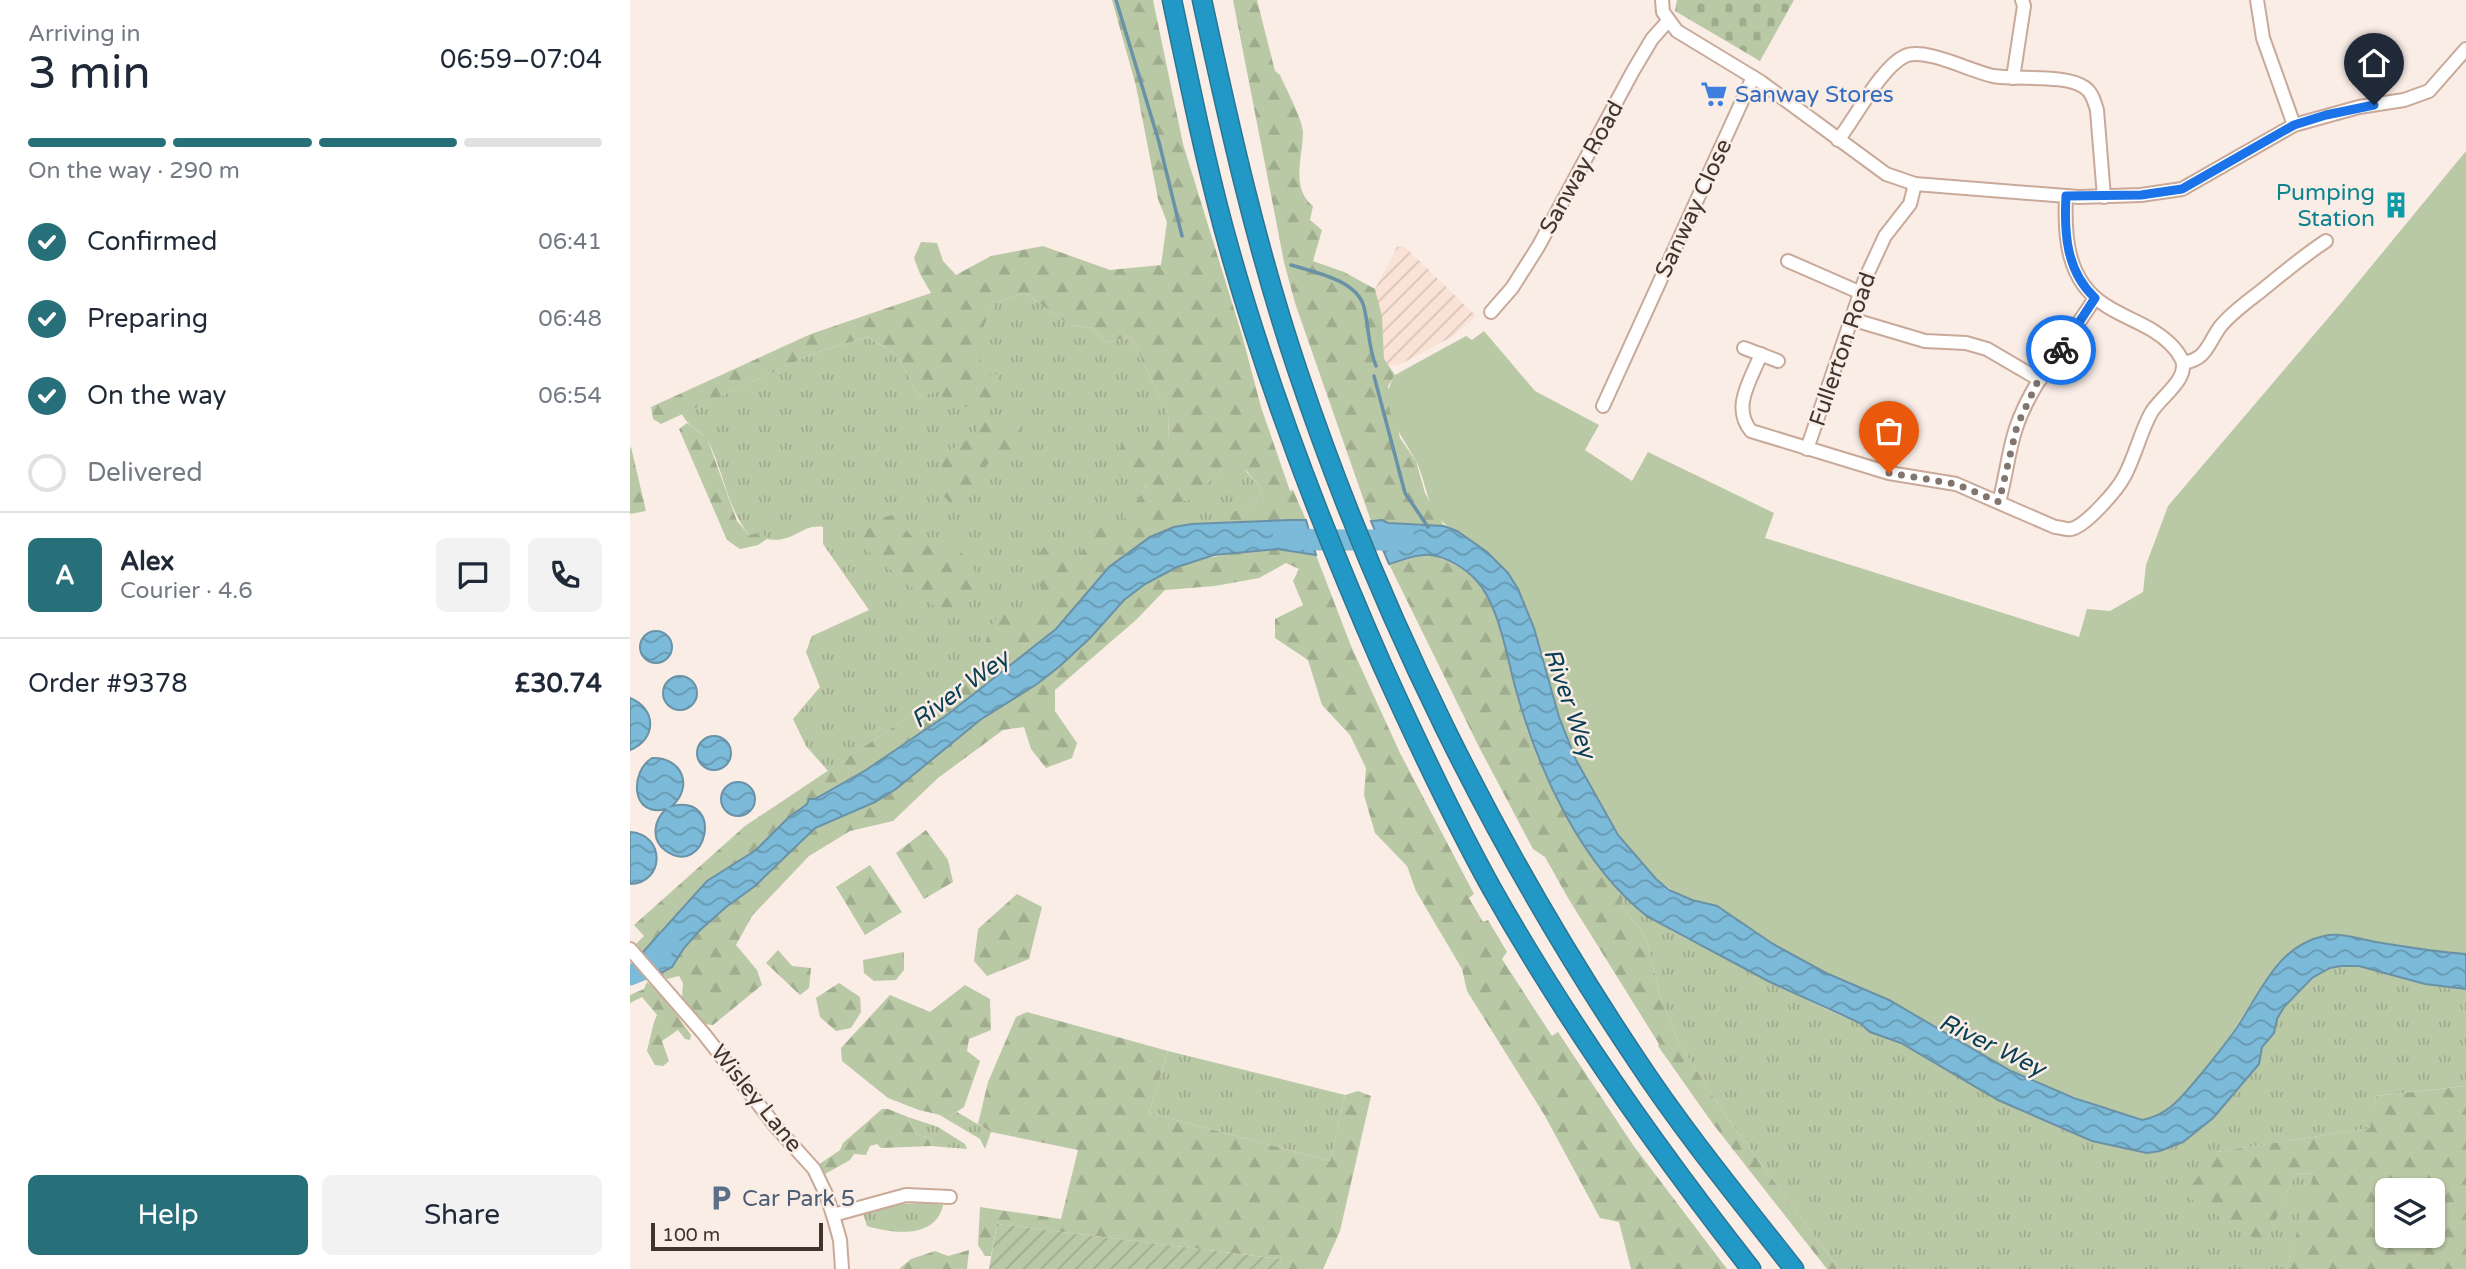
<!DOCTYPE html>
<html lang="en">
<head>
<meta charset="utf-8">
<style>
  :root { --surface:#fff; --page:#f2f2f3; --text:#1f2937; --muted:#747a83; --line:#e0e1e3; --accent:#27707a }
  body { margin:0; font-family:"Varela Round",sans-serif; background:var(--page); color:var(--text); height:100vh; display:flex; flex-direction:column; font-size:26px; white-space:nowrap }
  * { box-sizing:border-box; margin:0 }
  p { font-size:23px; color:var(--muted) }
  .icon { flex:none; width:38px; height:38px; fill:none; stroke:currentColor; stroke-width:2; stroke-linecap:round; stroke-linejoin:round }
  .map { position:relative; flex:1; overflow:hidden }
  .details { display:flex; flex-direction:column; background:var(--surface); width:630px }
  .details>* { flex:none }
  .tools { position:absolute; left:1745px; top:1178px; display:grid; gap:14px }
  .tools a { display:grid; place-items:center; width:70px; height:70px; border-radius:10px; background:var(--surface); box-shadow:0 2px 5px #0004; font-size:35px }
  .scale { position:absolute; left:21px; bottom:18px; width:172px; box-sizing:border-box; padding-left:7px; border:4px solid #41342e; border-top:0; font-size:19px; line-height:24px; white-space:nowrap; color:#41342e; -webkit-text-stroke:5px #faede6; paint-order:stroke }
  .pin { position:absolute; display:grid; place-items:center; width:60px; height:60px; color:#fff; margin:-72px -30px; border-radius:50% 50% 50% 0; rotate:-45deg; box-shadow:0 0 7px #0007 }
  .pin .icon { rotate:45deg }
  .courier { position:absolute; display:grid; place-items:center; width:70px; height:70px; margin:-35px; border:5px solid #1a73e8; border-radius:50%; background:#fff; color:#222; box-shadow:0 2px 9px #0007 }
  .summary em { font-style:normal; font-weight:600 }
  .summary div { display:flex; flex-direction:column-reverse }
  .summary { display:flex; align-items:center; justify-content:space-between; height:119px; padding:0 28px }
  h1 { font-size:46px; font-weight:600; line-height:52px }
  .bar { display:grid; grid-template-columns:repeat(4,1fr); gap:10px 7px; align-content:center; height:84px; padding:0 28px }
  .bar i { height:9px; border-radius:5px; background:var(--line) }
  .bar .active { background:var(--accent) }
  .bar p { grid-column:span 4 }
  .line { display:flex; align-items:center; gap:18px; padding:0 28px; border-top:2px solid var(--line) }
  .line div { flex:1 }
  .round { display:grid; place-items:center; flex:none; width:74px; height:74px; border-radius:10px; background:var(--page) }
  ol { padding:0 28px; list-style:none }
  li { display:flex; align-items:center; gap:21px; height:77px }
  li p { margin-inline-start:auto }
  li .icon { padding:7px; border-radius:50%; background:var(--accent); color:#fff; stroke-width:4 }
  li:last-child { color:var(--muted) }
  li i { width:38px; height:38px; border:4px solid var(--line); border-radius:50% }
  .cta { display:flex; gap:14px; margin-top:auto; padding:14px 28px }
  .cta a { flex:1; height:80px; border-radius:10px; background:var(--accent); color:#fff; font-size:28px; font-weight:600; line-height:80px; text-align:center }
  .cta a+a { background:var(--page); color:var(--text) }
  main { display:flex; flex:1; min-height:0 }
  .map>svg:first-child { display:block }
  .industrial { fill:url(#industrial-furrows) }
  .grass { fill:url(#grass-tufts) }
  .forest { fill:url(#forest-firs); fill-rule:evenodd }
  .cemetery { fill:url(#cemetery-stones) }
  .park { fill:#b9c8a5 }
  .garden { fill:url(#garden-furrows) }
  .water { fill:url(#water-waves); stroke:#6a92a6; stroke-width:2 }
  .lines { fill:none; stroke-linecap:round; stroke-linejoin:round }
  .stream { stroke:#6a92a6; stroke-width:3.5 }
  .river { stroke:#7cbad9; stroke-width:21 }
  .minor-casing { stroke:#c9a999; stroke-width:16 }
  .highway-casing { stroke:#2c7591; stroke-width:21 }
  .minor { stroke:#fff; stroke-width:12 }
  .highway { stroke:#2198c6; stroke-width:18 }
  .done { stroke:#82756e; stroke-width:7; stroke-dasharray:0 12.6 }
  .route { stroke:#1a73e8; stroke-width:9 }
  .labels { text-anchor:middle; stroke-width:5; stroke-linejoin:round; paint-order:stroke }
  .shop-label { font-size:23px; fill:#366cbe; stroke:#faede6; text-anchor:start }
  .street-label { font-size:23px; fill:#41342e; stroke:#faede6 }
  .culture-label { font-size:23px; fill:#0d838f; stroke:#faede6; text-anchor:end }
  .service-label { font-size:23px; fill:#4e5e75; stroke:#faede6; text-anchor:start }
  .water-label { font-size:24px; font-style:italic; fill:#0a4056; stroke:#faede6 }
</style>
</head>
<body>
<main>
<section class="details">
<div class="summary"><div><h1>3 min</h1><p>Arriving in</p></div><em>06:59–07:04</em></div>
<div class="bar"><i class="active"></i><i class="active"></i><i class="active"></i><i></i><p>On the way · 290 m</p></div>
<ol>
<li><svg class="icon" aria-label="check" viewBox="0 0 24 24"><path d="M5 12l5 5 9-10"/></svg>Confirmed<p>06:41</p></li>
<li><svg class="icon" aria-label="check" viewBox="0 0 24 24"><path d="M5 12l5 5 9-10"/></svg>Preparing<p>06:48</p></li>
<li><svg class="icon" aria-label="check" viewBox="0 0 24 24"><path d="M5 12l5 5 9-10"/></svg>On the way<p>06:54</p></li>
<li><i></i>Delivered</li>
</ol>
<div class="line" style="height:126px"><b class="round" style="background:var(--accent);color:#fff">A</b><div><b>Alex</b><p>Courier · 4.6</p></div><a class="round"><svg class="icon" aria-label="chat" viewBox="0 0 24 24"><path d="M4 5h16v11H9l-5 4z"/></svg></a><a class="round"><svg class="icon" aria-label="phone" viewBox="0 0 24 24"><path d="M5 4h4l2 5-3 2q2 4 5 5l2-3 5 2v4C11 20 4 13 5 4z"/></svg></a></div>
<div class="line" style="height:91px"><div>Order #9378</div><b>£30.74</b></div>
<div class="cta"><a>Help</a><a>Share</a></div>
</section>
<div class="map">
<svg width="1836" height="1269" viewBox="0 0 1836 1269">
  <defs>
    <pattern id="industrial-furrows" width="10" height="10" patternUnits="userSpaceOnUse" patternTransform="scale(1.75)"><rect width="10" height="10" fill="#fbe2d6"/><path d="M-1 1l2-2M0 10L10 0M9 11l2-2" fill="none" stroke="#d8c2b8"/></pattern>
    <pattern id="grass-tufts" width="24" height="20" patternUnits="userSpaceOnUse" patternTransform="scale(1.75)"><rect width="24" height="20" fill="#b9c8a5"/><path d="M3 7l-1-3M5 7V3M7 7l1-3M15 17l-1-3M17 17v-4M19 17l1-3" fill="none" stroke="#a0ac8e"/></pattern>
    <pattern id="forest-firs" width="22" height="20" patternUnits="userSpaceOnUse" patternTransform="scale(1.75)"><rect width="22" height="20" fill="#b9c8a5"/><path d="M5 1l3.5 6h-7zM16 11l3.5 6h-7z" fill="#a0ac8e"/></pattern>
    <pattern id="cemetery-stones" width="16" height="16" patternUnits="userSpaceOnUse" patternTransform="scale(1.75)"><rect width="16" height="16" fill="#b9c8a5"/><path d="M2 7V4a2 2 0 0 1 4 0v3zM10 15v-3a2 2 0 0 1 4 0v3z" fill="#a0ac8e"/></pattern>
    <pattern id="garden-furrows" width="10" height="10" patternUnits="userSpaceOnUse" patternTransform="scale(1.75)"><rect width="10" height="10" fill="#b9c8a5"/><path d="M-1 1l2-2M0 10L10 0M9 11l2-2" fill="none" stroke="#a0ac8e"/></pattern>
    <pattern id="water-waves" width="16" height="10" patternUnits="userSpaceOnUse" patternTransform="scale(1.75)"><rect width="16" height="10" fill="#7cbad9"/><path d="M0 5q4-4 8 0t8 0" fill="none" stroke="#6798b0"/></pattern>
  </defs>
  <rect width="100%" height="100%" fill="#faede6"/>
  <path class="industrial" d="M774,246l72,70 -21,19 -56,30 -11,1 -4,-7 -2,-43 -7,-27 22,-42z"/>
  <g class="grass">
    <path d="M395,293l44,32 23,3 15,15 24,-7 37,79 1,26 -18,38 -47,72 -89,90 -90,65 -97,65 -22,-25 -13,-27 27,-32 -14,-35 6,-16 57,-26 -46,-66v-17c-21,-4 -29,17 -56,12l-5,-6 -13,2c-22,-27 -25,-63 -41,-94 -6,-11 -19,-12 -26,-27l130,-60 55,-17 29,17 23,42 67,-19 -8,-19 1,-26 17,-30z"/>
    <path d="M591,470h24l14,16 5,14 -31,12 -4,10 -45,4 -9,-12v-11l18,-5z"/>
    <path d="M995,896c35,36 85,52 129,76 34,18 69,38 106,51l10,9 31,11 97,57 94,41 55,12 36,-11 30,-24 45,-54 4,-17 11,-14 4,-14 7,-12 28,-29 18,-10 11,-2h18l65,18 42,5v97l-90,10 -5,32 -154,24 48,92 30,-70 20,-1 -29,96h-447l-114,-154 -46,-72 -18,-43 -13,-55 -6,-13 -22,-27z"/>
    <path d="M538,1051l177,44 -15,66 -181,-48z"/>
    <path d="M327,1112l34,20 -6,17 -5,-10 -42,-25 11,3z"/>
    <path d="M278,1117l30,10 27,17 2,5 -36,-3 1,-8 -15,-3z"/>
    <path d="M297,1203l16,2c-7,34 -50,29 -76,21l-4,-13 38,-9z"/>
  </g>
  <g class="forest">
    <path d="M482,0h41l30,144 59,191 19,72 29,84 3,-1 13,30 -77,2 3,-10 32,-12 -5,-14 -13,-16h-25l-28,29 -18,4 1,11 8,12 -10,1 -49,27 -16,13 -53,62 -109,86 -81,55 -65,37 -45,43 -49,32 -64,70 -7,-8 8,-8 -10,-11 111,-99 180,-120 61,-43c-4,-22 3,-37 17,-53l20,7 20,-23 -11,-31 15,-20 31,13 23,-30 21,-4 26,-38 -29,-8 -4,-15 10,-25 44,5 -1,-26 -37,-79 -24,7 -15,-15 -23,-3 -44,-32 -29,9c-16,29 -24,43 -9,74l10,-2 12,16 -6,14 -51,4 -14,-17 -19,5 -23,-42 -29,-17 -55,17 -151,70 -8,-5 -2,-12 160,-73 120,-41 -11,-19 -6,-16 7,-16 16,1 6,18 13,14 35,-19 52,-10 67,24 51,-5 6,-43 -9,-23 -22,-113z"/>
    <path d="M603,0h24l18,71 5,4c6,14 22,43 23,57 0,25 -13,55 10,74l-3,14 12,10 -9,31 31,11 31,17 7,27 2,43 11,16 -7,11 12,52 16,23 9,32 19,33 -56,-3 -6,-3 -11,1 -76,-218 -11,-41z"/>
    <path d="M376,420l16,2 -8,26 -23,10 -20,36 -17,13 -18,-19 9,-34 31,-20 3,-13z"/>
    <path d="M57,423l20,15 30,83 12,14 13,-3 5,7 -9,6 -18,4 -13,-9 -48,-111z"/>
    <path d="M1,447l15,64 -16,3v-66z"/>
    <path d="M265,514c19,28 26,37 61,31l25,35 -17,28 -26,1 -83,-69 2,-14z"/>
    <path d="M647,549l39,6 35,91 49,107 74,141 -5,4 14,24 5,-2 19,32 -5,7 50,77 6,-4 75,113 94,124h-96l-12,-47 -19,-4 -55,-102 -78,-125 -5,-22 -46,-78 -9,-25 -32,-33 -11,-38 2,-27 -16,-33 -28,-30 -14,-45 -33,-22v-19l28,-14 -10,-24 6,-12 -13,-6 -27,15 -44,8 -50,4 -29,30 -81,70v21l22,32 -5,15 -26,10 -15,-19 -7,-22 -21,3 -65,48 -45,43 -43,10 -41,25 -57,60 -16,29 21,25 5,15 -49,40 -9,-1 -22,-25 1,-16 -4,-7 -12,3 -6,-6 11,-6 12,-19 15,-17 27,-24 29,-21 60,-58 60,-26 21,-13 84,-69 57,-36 54,-47 33,-37 21,-16 19,-11 32,-13 56,-10z"/>
    <path d="M799,554c20,8 40,14 53,33 21,31 31,96 42,133 20,65 57,124 101,176l-5,9 22,27 6,13 13,55 18,43 46,72 114,154h-12l-114,-145 -55,-78 1,-2 -91,-146 -23,-41 -12,-8 -55,-104 -89,-181z"/>
    <path d="M296,830l22,30 5,22 -29,17 -28,-46z"/>
    <path d="M240,865l32,47 -37,23 -29,-48z"/>
    <path d="M387,894l25,13 -13,52 -42,17 -13,-15 4,-32z"/>
    <path d="M148,950l14,16 19,2 -2,20 -9,7 -34,-32z"/>
    <path d="M274,952v18l-8,10 -22,1 -10,-8 -1,-13z"/>
    <path d="M17,982l14,11 30,42 -1,5 -5,-1 -7,-9 -16,11 7,20 -6,5 -8,-1 -8,-14 7,-29 3,-7 -15,-18 -12,6v-8l14,-6z"/>
    <path d="M209,983l21,14 1,15 -10,16 -15,3 -16,-14 -4,-19z"/>
    <path d="M335,985l25,14 1,31 -22,9 -2,12 13,10 -16,46 -15,10 -30,-7 -31,-12 -46,-37 -1,-13 49,-53 40,17z"/>
    <path d="M397,1012l141,39 -19,62 181,48 15,-66 13,-4 13,5 -31,135 -17,38h-40l-3,-10 -283,-35 -6,32h-6l-7,-11 2,-38 81,12 17,-69 -87,-18 -13,-8 10,-42 28,-65z"/>
    <path d="M1836,1086v183h-180l28,-96 -19,1 -30,71 -81,-50 33,-43 153,-24 6,-32zM1802,1190v46h-45v-46z"/>
    <path d="M252,1109h6l20,8 9,18 15,3 -1,8 -50,2 -4,-4 -7,2 -4,9 -12,-1 -4,6 -25,14 -7,-9 22,-15 3,-7z"/>
    <path d="M339,1250l-2,19h-68l12,-10 24,-8 13,5z"/>
  </g>
  <path class="cemetery" d="M1047,0h117l-34,61 -85,-50z"/>
  <path class="park" d="M1836,151v803l-31,-2 -102,-17 -27,6 -27,21 -10,13 -49,76 -41,50 -12,10 -12,6 -13,3 -20,-6 -80,-29 -31,-14 -122,-71 -63,-27 -53,-29 -51,-35 -43,-14 -23,-16 -38,-44 -18,-29 -24,-46 -17,-43 -102,-186c-32,-13 -28,-46 -42,-72 -14,-25 -39,-55 -20,-84l71,-39 6,4 12,-9 51,60 64,34 -14,25 47,31 16,-29 126,61 -9,25 314,99 8,-28 23,2 33,-19 3,-27 22,-59 173,-203z"/>
  <path class="garden" d="M367,1224l283,35 3,10h-294z"/>
  <g class="water">
    <path d="M661,520h15l10,35 -39,-6 -63,6 -37,12 -32,17 -21,16 -33,37 -31,29 -23,18 -57,36 -84,69 -21,13 -60,26 -60,58 -29,21 -27,24 -15,17 -12,19 -11,6 -18,-21 64,-71 49,-31 32,-32 19,-14 2,-5h6l51,-29 81,-55 109,-86 53,-62 41,-30 24,-10 18,-3z"/>
    <path d="M752,520l6,3 56,3 13,5 30,21 21,21 10,16 16,39 25,89 17,43 42,75 38,44 13,11 23,10 25,6 56,38 53,29 63,27 122,71 63,27 68,22c26,-5 38,-21 54,-40 16,-19 32,-38 45,-59 22,-34 39,-76 83,-85 16,-4 36,3 52,6 30,5 60,10 90,12v35l-41,-5 -66,-18h-18l-11,2 -18,10 -28,29 -7,12 -3,14 -12,14 -3,17 -46,54 -30,24 -23,9 -13,2 -55,-12 -94,-41 -97,-57 -31,-11 -10,-9 -90,-41 -122,-65c-67,-52 -110,-147 -132,-227 -9,-32 -17,-86 -40,-110 -11,-12 -29,-23 -46,-25 -11,-2 -30,6 -41,9l-18,-43z"/>
    <circle cx="26" cy="647" r="16"/>
    <circle cx="50" cy="693" r="17"/>
    <path d="M0,698c27,11 27,41 0,52z"/>
    <circle cx="84" cy="753" r="17"/>
    <path d="M22,758c30,-1 42,28 20,48 54,-12 34,73 -6,45 -16,-11 -12,-31 0,-42 -36,9 -36,-38 -14,-51z"/>
    <circle cx="108" cy="799" r="17"/>
    <path d="M0,832c36,2 35,51 0,52z"/>
  </g>
  <g class="lines">
    <g class="stream">
      <path d="M486,0l43,142 23,94"/>
      <path d="M661,265c23,7 66,15 73,42 5,20 4,40 12,59"/>
      <path d="M744,376l31,117 23,34"/>
    </g>
    <g class="river">
      <path d="M653,538l37,2h85"/>
      <path d="M0,975l15,-6 24,-29"/>
    </g>
    <g class="minor-casing">
      <g id="minor">
        <path d="M1032,0l1,12 14,19 84,51 125,92 29,10 164,13 62,-2 41,-6 112,-64 65,-18 45,-7 25,-9 37,-42"/>
        <path d="M1627,0l6,38 31,87"/>
        <path d="M1383,78l11,-72 -2,-6"/>
        <path d="M1208,140c17,-21 43,-73 67,-84 20,-9 65,15 88,20 24,4 73,-2 91,11 8,5 10,14 13,23l7,87"/>
        <path d="M1158,261l71,31"/>
        <path d="M861,312l21,-24 26,-41 95,-176 19,-32 16,-18"/>
        <path d="M1221,319l74,22 41,2 21,6 53,31"/>
        <path d="M1114,348l34,13"/>
        <path d="M1131,354c-10,26 -30,53 -10,77l138,42 67,11 99,43c5,0 12,3 16,2 15,-3 46,-39 53,-52 11,-20 16,-44 27,-64 9,-16 38,-33 31,-53 -6,-13 -17,-22 -30,-30 -15,-9 -32,-15 -47,-25 -38,-24 -41,-68 -39,-109"/>
        <path d="M1553,363c24,-4 24,-18 37,-36 11,-14 27,-25 41,-36 21,-17 42,-35 65,-50"/>
        <path d="M973,406l150,-329"/>
        <path d="M1177,449l58,-170 20,-43 25,-32 5,-20"/>
        <path d="M1369,502c7,-25 9,-50 17,-74 16,-48 53,-88 79,-130"/>
        <path d="M0,949l74,85 73,94 37,41 12,25 7,21 7,25 2,29"/>
        <path d="M203,1215l73,-20 44,2"/>
      </g>
    </g>
    <g class="highway-casing">
      <g id="highway">
        <path d="M542,0c18,85 35,171 59,255 40,141 93,278 152,412 34,75 69,150 109,222 75,133 165,260 259,380"/>
        <path d="M572,0c27,125 55,250 96,372 81,241 196,475 338,687 48,73 104,141 158,210"/>
      </g>
    </g>
    <use href="#minor" class="minor"/>
    <use href="#highway" class="highway"/>
  </g>
  <g class="lines">
    <path class="done" d="M1259,473l67,11 43,18 18,-76 20,-43 24,-33"/>
    <path class="route" d="M1431,350l34,-52c-29,-27 -31,-65 -29,-102l75,-1 41,-6 112,-64 32,-10 48,-10"/>
  </g>
  <defs>
    <g id="supermarket-bare" transform="scale(2.1)"><path d="M-6-5.5h2.5l.6 2H6L4.5 2H-2.5L-4.4-4H-6ZM-1.5 3.2a1.3 1.3 0 1 0 .1 0ZM3 3.2a1.3 1.3 0 1 0 .1 0Z" fill="#3f7fe0" stroke="#faede6" stroke-width="2.5" paint-order="stroke"/></g>
    <g id="building-bare" transform="scale(2.1)"><path d="M-4-6H4V6H1V3H-1V6H-4ZM-2.5-4.3h1.7v1.8h-1.7ZM.8-4.3h1.7v1.8H.8ZM-2.5-1h1.7V.8h-1.7ZM.8-1h1.7V.8H.8Z" fill="#0f9aa8" stroke="#faede6" stroke-width="2.5" paint-order="stroke"/></g>
    <g id="parking-bare" transform="scale(2.1)"><path d="M-3.5-5.5H1a3.5 3.5 0 0 1 0 7H-1V5.5H-3.5ZM-1-3.4V-.6H.8a1.4 1.4 0 0 0 0-2.8Z" fill="#5c6f8a" stroke="#faede6" stroke-width="2.5" paint-order="stroke"/></g>
  </defs>
  <g fill-rule="evenodd">
    <use href="#supermarket-bare" x="1084" y="94"/>
    <use href="#building-bare" x="1766" y="205"/>
    <use href="#parking-bare" x="91" y="1198"/>
  </g>
  <g class="labels">
    <g class="shop-label">
      <text x="1105" y="102">Sanway Stores</text>
    </g>
    <g class="street-label">
      <text transform="translate(951 167) rotate(-61)" y="8">Sanway Road</text>
      <text transform="translate(1063 208) rotate(-65)" y="8">Sanway Close</text>
      <text transform="translate(1212 349) rotate(-71)" y="8">Fullerton Road</text>
      <text transform="translate(127 1098) rotate(51)" y="8">Wisley Lane</text>
    </g>
    <g class="culture-label">
      <text x="1745" y="200">Pumping<tspan x="1745" dy="26">Station</tspan></text>
    </g>
    <g class="service-label">
      <text x="112" y="1206">Car Park 5</text>
    </g>
    <g class="water-label">
      <text transform="translate(330 689) rotate(-36)" y="8">River Wey</text>
      <text transform="translate(940 703) rotate(71)" y="8">River Wey</text>
      <text transform="translate(1362 1045) rotate(26)" y="8">River Wey</text>
    </g>
  </g>
</svg>
<div class="tools">
<a><svg class="icon" aria-label="layers" viewBox="0 0 24 24"><path d="M12 4l9 5-9 5-9-5zM3 14l9 5 9-5"/></svg></a>
</div>
<div class="scale">100 m</div>
<div class="pin" style="left:1259px;top:473px;background:#ea580c"><svg class="icon" aria-label="bag" viewBox="0 0 24 24"><path d="M5 8h14l-1 12H6zM9 8a3 3 0 0 1 6 0"/></svg></div>
<div class="pin" style="left:1744px;top:105px;background:#1f2937"><svg class="icon" aria-label="home" viewBox="0 0 24 24"><path d="M3 11l9-7 9 7M6 9v11h12V9"/></svg></div>
<div class="courier" style="left:1431px;top:350px"><svg class="icon" aria-label="bike" viewBox="0 0 24 24"><circle cx="6" cy="16" r="4"/><circle cx="18" cy="16" r="4"/><path d="M6 16l4-8h5l3 8M10 8l3 8H6M13 5h3"/></svg></div>
</div>
</main>
</body>
</html>
